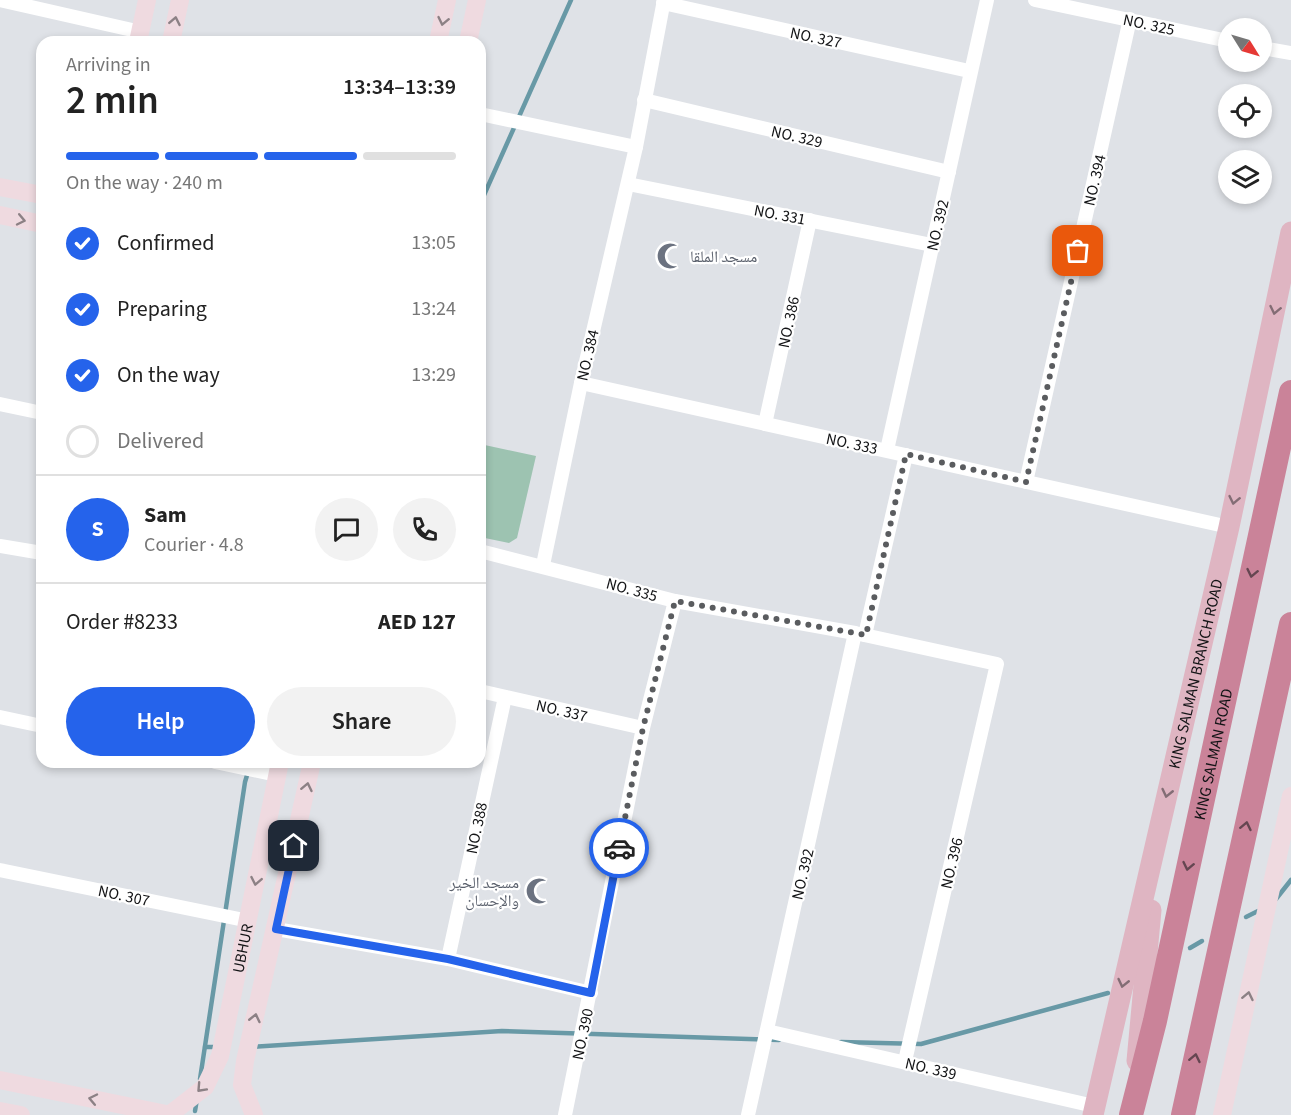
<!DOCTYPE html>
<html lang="en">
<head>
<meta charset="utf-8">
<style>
  :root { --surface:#fff; --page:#f2f2f2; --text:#222; --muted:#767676; --line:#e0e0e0; --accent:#2563eb }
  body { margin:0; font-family:"Source Sans 3","Noto Naskh Arabic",sans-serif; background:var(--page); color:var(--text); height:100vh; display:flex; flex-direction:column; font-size:22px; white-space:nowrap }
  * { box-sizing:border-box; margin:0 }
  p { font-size:20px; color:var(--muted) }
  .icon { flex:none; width:33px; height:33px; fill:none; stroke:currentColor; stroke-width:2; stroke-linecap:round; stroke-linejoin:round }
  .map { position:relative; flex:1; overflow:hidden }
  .panel { position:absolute; left:36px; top:36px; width:450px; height:732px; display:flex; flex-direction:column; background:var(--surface); border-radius:18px; box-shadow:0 3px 9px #0003 }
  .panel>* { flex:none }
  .needle { width:39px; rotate:127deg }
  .fabs { position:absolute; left:1218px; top:18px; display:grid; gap:12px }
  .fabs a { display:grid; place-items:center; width:54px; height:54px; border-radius:50%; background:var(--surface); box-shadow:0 3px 9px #0003; font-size:30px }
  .pin { position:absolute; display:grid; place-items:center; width:51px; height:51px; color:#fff; margin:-26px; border-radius:12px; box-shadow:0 3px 9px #0006 }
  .courier { position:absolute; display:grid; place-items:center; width:60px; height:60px; margin:-30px; border:4px solid #2563eb; border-radius:50%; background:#fff; color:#222; box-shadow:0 2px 8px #0007 }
  .headline em { font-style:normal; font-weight:600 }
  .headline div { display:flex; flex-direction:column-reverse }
  .headline { display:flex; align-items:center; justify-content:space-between; height:102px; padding:0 30px }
  h1 { font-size:39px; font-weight:600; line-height:45px }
  .bar { display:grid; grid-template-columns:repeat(4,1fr); gap:9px 6px; align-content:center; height:72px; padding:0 30px }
  .bar i { height:8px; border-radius:4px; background:var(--line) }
  .bar .current { background:var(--accent) }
  .bar p { grid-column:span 4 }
  .line { display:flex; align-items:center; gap:15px; padding:0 30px; border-top:2px solid var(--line) }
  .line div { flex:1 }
  .round { display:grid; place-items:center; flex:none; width:63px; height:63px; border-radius:32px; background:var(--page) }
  ol { padding:0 30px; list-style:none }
  li { display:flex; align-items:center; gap:18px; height:66px }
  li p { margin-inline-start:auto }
  li .icon { padding:6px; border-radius:50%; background:var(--accent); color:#fff; stroke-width:4 }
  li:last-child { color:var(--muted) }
  li i { width:33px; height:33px; border:3px solid var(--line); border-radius:50% }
  .cta { display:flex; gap:12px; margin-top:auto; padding:12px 30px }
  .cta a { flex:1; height:69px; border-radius:36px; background:var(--accent); color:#fff; font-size:24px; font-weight:600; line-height:69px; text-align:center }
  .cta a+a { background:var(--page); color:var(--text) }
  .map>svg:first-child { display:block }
  .green { fill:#9dc3b1 }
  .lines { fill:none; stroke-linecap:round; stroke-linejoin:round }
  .stream { stroke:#6899a6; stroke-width:4.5 }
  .street { stroke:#fff; stroke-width:14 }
  .secondary { stroke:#efdae0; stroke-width:18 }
  .primary { stroke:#dfb5c2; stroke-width:21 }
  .highway { stroke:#ca8399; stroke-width:24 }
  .oneway { stroke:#8c8185 }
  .oneway2 { stroke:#836d75 }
  .oneway3 { stroke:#654651 }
  .done { stroke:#5a5c5f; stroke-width:6; stroke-dasharray:0 10.8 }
  .route { stroke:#2563eb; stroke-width:8 }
  .labels { text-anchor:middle; stroke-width:4.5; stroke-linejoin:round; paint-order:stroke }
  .street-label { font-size:16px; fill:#131416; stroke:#fff }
  .worship-label { font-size:16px; fill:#5b616d; stroke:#fff; text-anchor:start }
</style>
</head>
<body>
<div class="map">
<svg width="1291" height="1115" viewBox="0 0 1291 1115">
  <rect width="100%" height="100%" fill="#dfe2e7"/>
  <path class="green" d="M480,444l56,12 -19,82 -8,5 -29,-6z"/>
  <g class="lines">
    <g class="stream">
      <path d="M480,204l91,-204"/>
      <path d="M1276,899l15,-19"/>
      <path d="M1246,917l12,-6"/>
      <path d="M1190,948l12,-7"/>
      <path d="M841,1042l80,2 187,-51"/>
      <path d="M205,1047h14"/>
      <path d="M251,1047l251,-16 277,9"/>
      <path d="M200,1079l45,-297 6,-20"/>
      <path d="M195,1111l2,-12"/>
    </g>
    <g class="street">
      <path d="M0,0l141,32"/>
      <path d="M1035,0l193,41"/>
      <path d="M663,3l306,68"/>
      <path d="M1262,48l29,5"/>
      <path d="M644,100l305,72"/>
      <path d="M480,114l156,33"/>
      <path d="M628,184l304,61"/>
      <path d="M581,383l648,144"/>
      <path d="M0,404l42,9"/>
      <path d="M765,424l45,-204"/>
      <path d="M887,450l100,-450"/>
      <path d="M1026,482l104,-463"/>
      <path d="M0,546l42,7"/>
      <path d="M480,551l195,50 180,32 142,31 -92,397"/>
      <path d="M543,565l38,-182 55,-236 28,-147"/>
      <path d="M865,635l41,-180"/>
      <path d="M480,691l163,37"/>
      <path d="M0,717l42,9"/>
      <path d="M215,762l62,13"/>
      <path d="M0,870l249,51"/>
      <path d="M276,929l172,30 143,34"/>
      <path d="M448,959l57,-262"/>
      <path d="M767,1031l327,75"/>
      <path d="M565,1115l78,-387 32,-127"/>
      <path d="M748,1115l107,-482"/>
    </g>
    <g class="secondary">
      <path d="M138,42l9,-42"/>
      <path d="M171,42l9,-42"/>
      <path d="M438,42l9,-42"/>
      <path d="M468,42l9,-42"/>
      <path d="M0,187l42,8"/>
      <path d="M0,215l42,9"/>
      <path d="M0,1080l171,35"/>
      <path d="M0,1111l21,4"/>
      <path id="s1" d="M169,1115l36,-28 15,-31 60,-294"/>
      <path d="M254,1115l-12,-30 3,-24 67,-299"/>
      <path d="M1222,1115l69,-319"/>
    </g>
    <g class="primary">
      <path d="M1137,1061l14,-151"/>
      <path id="s2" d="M1093,1115l136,-588 62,-295"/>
    </g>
    <g class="highway">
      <path id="s3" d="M1131,1115l24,-94 136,-629"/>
      <path d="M1183,1115l108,-491"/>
    </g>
  </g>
  <defs><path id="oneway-chevron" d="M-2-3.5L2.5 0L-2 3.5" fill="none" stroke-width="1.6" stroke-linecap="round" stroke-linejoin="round" transform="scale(1.5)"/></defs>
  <g class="oneway">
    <use href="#oneway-chevron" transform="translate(175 21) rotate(-79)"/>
    <use href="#oneway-chevron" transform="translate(443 21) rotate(102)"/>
    <use href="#oneway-chevron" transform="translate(21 220) rotate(12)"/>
    <use href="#oneway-chevron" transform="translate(307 787) rotate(-78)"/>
    <use href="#oneway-chevron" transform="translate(256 881) rotate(101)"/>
    <use href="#oneway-chevron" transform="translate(1248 996) rotate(-78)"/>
    <use href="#oneway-chevron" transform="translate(255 1018) rotate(-77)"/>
    <use href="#oneway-chevron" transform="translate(201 1088) rotate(133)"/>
    <use href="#oneway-chevron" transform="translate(93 1099) rotate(-168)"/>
  </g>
  <g class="oneway2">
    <use href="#oneway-chevron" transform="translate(1275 310) rotate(102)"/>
    <use href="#oneway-chevron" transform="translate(1234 500) rotate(102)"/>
    <use href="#oneway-chevron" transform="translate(1167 793) rotate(103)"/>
    <use href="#oneway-chevron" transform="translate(1123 983) rotate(103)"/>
  </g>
  <g class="oneway3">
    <use href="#oneway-chevron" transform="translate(1252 573) rotate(102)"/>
    <use href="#oneway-chevron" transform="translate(1246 826) rotate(-78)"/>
    <use href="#oneway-chevron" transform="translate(1188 866) rotate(102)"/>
    <use href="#oneway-chevron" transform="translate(1195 1058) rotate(-78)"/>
  </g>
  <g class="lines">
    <path class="done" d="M619,848l24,-120 32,-127 191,34 40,-181 120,28 52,-231"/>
    <path class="route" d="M294,846l-18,83 172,30 143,34 28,-145"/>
  </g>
  <defs>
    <g id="mosque-bare" transform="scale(2.07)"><path d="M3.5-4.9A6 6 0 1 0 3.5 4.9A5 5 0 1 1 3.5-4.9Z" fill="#6b7280" stroke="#fff" stroke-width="2.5" paint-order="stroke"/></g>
  </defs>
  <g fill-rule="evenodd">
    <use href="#mosque-bare" x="670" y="256"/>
    <use href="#mosque-bare" x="539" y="891"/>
  </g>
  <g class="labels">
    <g class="street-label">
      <text transform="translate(1149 24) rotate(12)" y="6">NO. 325</text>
      <text transform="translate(816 37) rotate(12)" y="6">NO. 327</text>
      <text transform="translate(797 136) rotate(13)" y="6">NO. 329</text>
      <text transform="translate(1094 180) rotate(-77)" y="6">NO. 394</text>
      <text transform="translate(780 214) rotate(11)" y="6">NO. 331</text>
      <text transform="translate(937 225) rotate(-77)" y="6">NO. 392</text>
      <text transform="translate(788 322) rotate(-78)" y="6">NO. 386</text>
      <text transform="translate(587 355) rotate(-77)" y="6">NO. 384</text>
      <text transform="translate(852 443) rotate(12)" y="6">NO. 333</text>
      <text transform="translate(632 589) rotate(15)" y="6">NO. 335</text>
      <text dy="6" stroke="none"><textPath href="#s2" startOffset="453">KING SALMAN BRANCH ROAD</textPath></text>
      <text transform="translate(562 710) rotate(13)" y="6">NO. 337</text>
      <text dy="6" stroke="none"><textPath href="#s3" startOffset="370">KING SALMAN ROAD</textPath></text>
      <text transform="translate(476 828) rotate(-78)" y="6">NO. 388</text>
      <text transform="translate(951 863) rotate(-77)" y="6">NO. 396</text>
      <text transform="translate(802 874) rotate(-77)" y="6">NO. 392</text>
      <text transform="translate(124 895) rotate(12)" y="6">NO. 307</text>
      <text dy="6" stroke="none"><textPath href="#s1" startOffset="190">UBHUR</textPath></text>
      <text transform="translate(582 1034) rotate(-78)" y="6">NO. 390</text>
      <text transform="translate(931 1068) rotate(13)" y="6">NO. 339</text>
    </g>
    <g class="worship-label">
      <text x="690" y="262">مسجد الملقا</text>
      <text x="519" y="888" text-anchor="end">مسجد الخير<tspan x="519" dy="18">والإحسان</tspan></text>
    </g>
  </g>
</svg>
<div class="fabs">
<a><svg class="needle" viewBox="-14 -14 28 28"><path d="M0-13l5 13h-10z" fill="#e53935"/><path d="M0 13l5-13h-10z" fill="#767676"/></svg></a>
<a><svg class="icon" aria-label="locate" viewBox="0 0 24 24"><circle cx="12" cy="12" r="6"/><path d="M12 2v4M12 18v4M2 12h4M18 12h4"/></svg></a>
<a><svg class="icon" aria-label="layers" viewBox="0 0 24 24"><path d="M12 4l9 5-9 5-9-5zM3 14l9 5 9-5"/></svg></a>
</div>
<div class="pin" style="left:1078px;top:251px;background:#ea580c"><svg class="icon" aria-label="bag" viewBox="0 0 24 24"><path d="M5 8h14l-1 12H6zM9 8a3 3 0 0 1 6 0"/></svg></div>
<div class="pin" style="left:294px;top:846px;background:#1f2937"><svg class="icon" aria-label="home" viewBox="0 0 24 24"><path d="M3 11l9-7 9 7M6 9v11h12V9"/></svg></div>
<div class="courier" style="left:619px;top:848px"><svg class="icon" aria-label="car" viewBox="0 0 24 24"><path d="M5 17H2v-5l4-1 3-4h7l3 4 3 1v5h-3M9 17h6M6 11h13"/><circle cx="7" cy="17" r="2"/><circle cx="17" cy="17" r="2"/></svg></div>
<section class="panel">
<div class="headline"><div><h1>2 min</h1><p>Arriving in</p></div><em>13:34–13:39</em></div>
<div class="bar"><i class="current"></i><i class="current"></i><i class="current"></i><i></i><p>On the way · 240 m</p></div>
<ol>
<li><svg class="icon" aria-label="check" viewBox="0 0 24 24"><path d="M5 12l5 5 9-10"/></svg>Confirmed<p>13:05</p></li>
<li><svg class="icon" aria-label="check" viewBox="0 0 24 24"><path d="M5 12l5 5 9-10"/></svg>Preparing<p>13:24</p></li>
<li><svg class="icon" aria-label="check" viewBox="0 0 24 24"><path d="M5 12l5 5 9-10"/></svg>On the way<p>13:29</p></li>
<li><i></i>Delivered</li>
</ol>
<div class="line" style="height:108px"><b class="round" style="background:var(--accent);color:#fff">S</b><div><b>Sam</b><p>Courier · 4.8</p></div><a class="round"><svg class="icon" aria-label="chat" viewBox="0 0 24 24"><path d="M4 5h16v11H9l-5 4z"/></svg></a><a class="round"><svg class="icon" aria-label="phone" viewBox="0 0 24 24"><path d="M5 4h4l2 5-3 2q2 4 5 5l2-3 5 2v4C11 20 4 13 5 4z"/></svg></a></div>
<div class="line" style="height:78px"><div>Order #8233</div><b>AED 127</b></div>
<div class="cta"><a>Help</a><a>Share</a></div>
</section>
</div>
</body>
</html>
